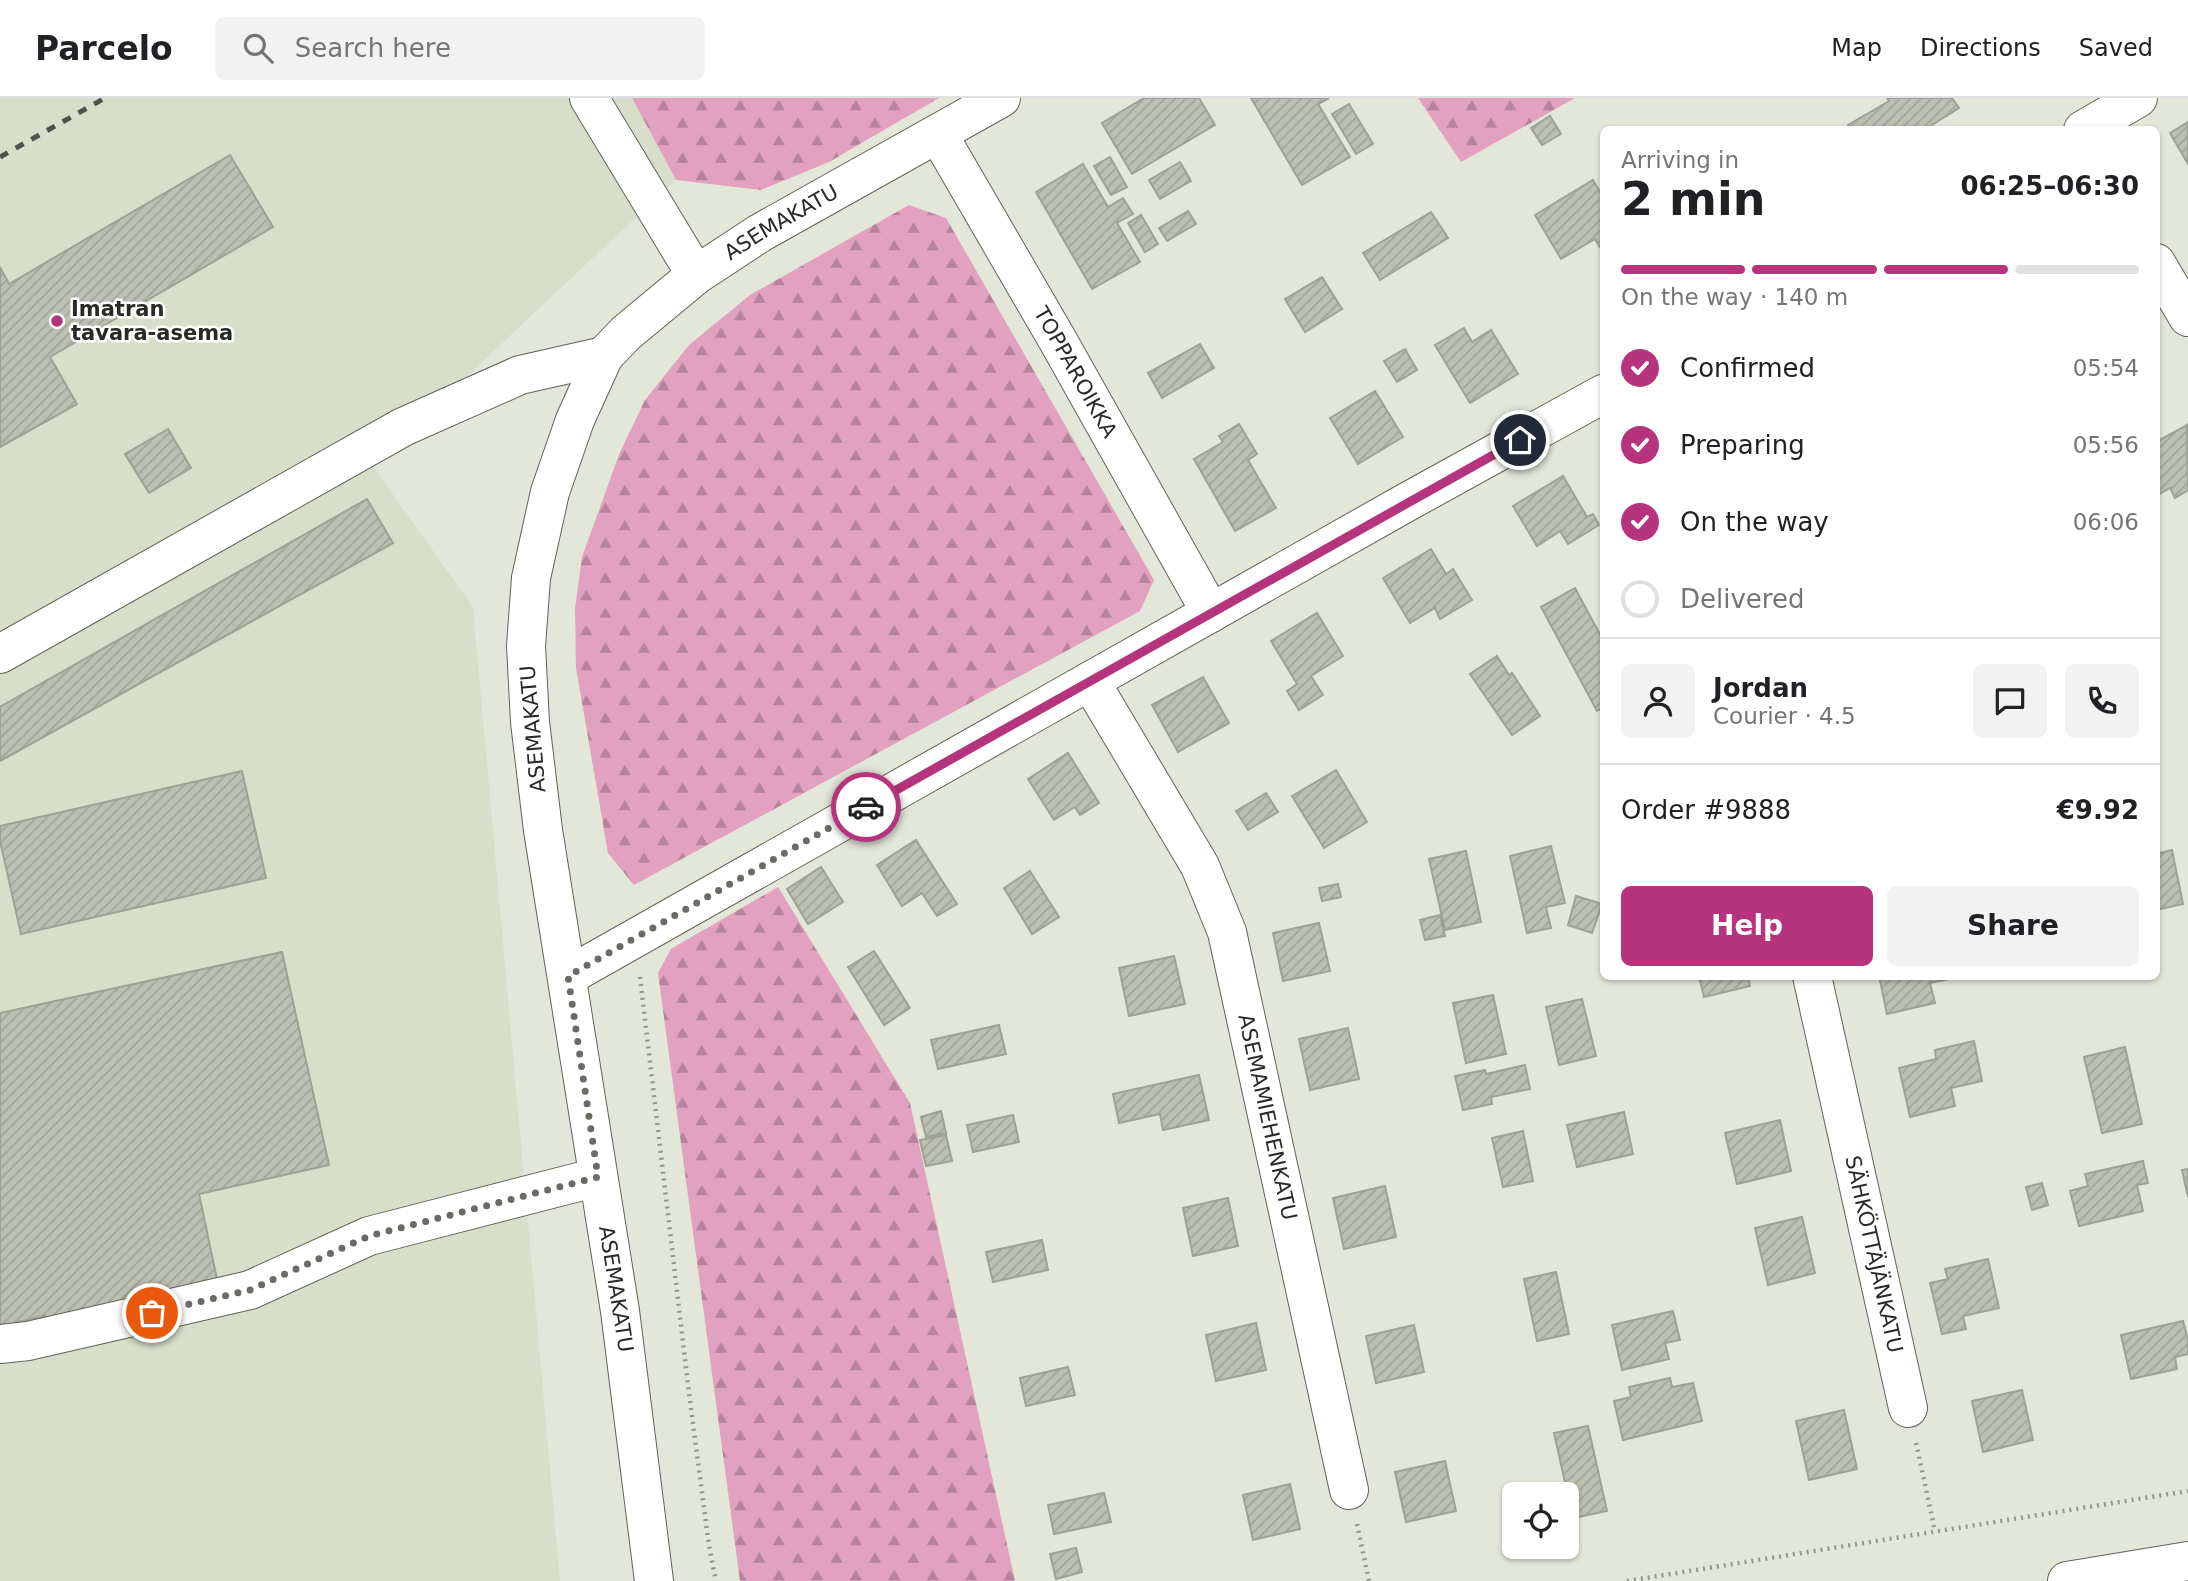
<!DOCTYPE html>
<html lang="en">
<head>
<meta charset="utf-8">
<style>
  :root { --surface:#fff; --page:#f2f2f2; --text:#202124; --muted:#757577; --line:#e0e0e0; --accent:#b6347d }
  body { margin:0; font-family:"DejaVu Sans",sans-serif; background:var(--page); color:var(--text); height:100vh; display:flex; flex-direction:column; font-size:26px; white-space:nowrap }
  * { box-sizing:border-box; margin:0 }
  p { font-size:23px; color:var(--muted) }
  .icon { flex:none; width:38px; height:38px; fill:none; stroke:currentColor; stroke-width:2; stroke-linecap:round; stroke-linejoin:round }
  .map { position:relative; flex:1; overflow:hidden }
  .sheet { position:absolute; left:1600px; top:28px; width:560px; height:854px; display:flex; flex-direction:column; background:var(--surface); border-radius:10px; box-shadow:0 2px 5px #0004 }
  .sheet>* { flex:none }
  .buttons { position:absolute; left:1502px; top:1384px; display:grid; gap:14px }
  .buttons a { display:grid; place-items:center; width:77px; height:77px; border-radius:10px; background:var(--surface); box-shadow:0 2px 5px #0004; font-size:35px }
  .pin { position:absolute; display:grid; place-items:center; width:60px; height:60px; color:#fff; margin:-30px; border:4px solid #fff; border-radius:50%; box-shadow:0 2px 7px #0007 }
  .courier { position:absolute; display:grid; place-items:center; width:70px; height:70px; margin:-35px; border:5px solid #b6347d; border-radius:50%; background:#fff; color:#222; box-shadow:0 2px 9px #0007 }
  .headline em { font-style:normal; font-weight:700 }
  .headline div { display:flex; flex-direction:column-reverse }
  .headline { display:flex; align-items:center; justify-content:space-between; height:119px; padding:0 21px }
  h1 { font-size:46px; font-weight:700; line-height:52px }
  .bar { display:grid; grid-template-columns:repeat(4,1fr); gap:10px 7px; align-content:center; height:84px; padding:0 21px }
  .bar i { height:9px; border-radius:5px; background:var(--line) }
  .bar .selected { background:var(--accent) }
  .bar p { grid-column:span 4 }
  .line { display:flex; align-items:center; gap:18px; padding:0 21px; border-top:2px solid var(--line) }
  .line div { flex:1 }
  .round { display:grid; place-items:center; flex:none; width:74px; height:74px; border-radius:10px; background:var(--page) }
  ol { padding:0 21px; list-style:none }
  li { display:flex; align-items:center; gap:21px; height:77px }
  li p { margin-inline-start:auto }
  li .icon { padding:7px; border-radius:50%; background:var(--accent); color:#fff; stroke-width:4 }
  li:last-child { color:var(--muted) }
  li i { width:38px; height:38px; border:4px solid var(--line); border-radius:50% }
  .primary-button { display:flex; gap:14px; margin-top:auto; padding:14px 21px }
  .primary-button a { flex:1; height:80px; border-radius:10px; background:var(--accent); color:#fff; font-size:28px; font-weight:700; line-height:80px; text-align:center }
  .primary-button a+a { background:var(--page); color:var(--text) }
  header { display:flex; align-items:center; gap:42px; box-sizing:border-box; height:98px; padding:0 35px; background:var(--surface); border-bottom:2px solid var(--line) }
  header strong { font-size:33px }
  nav { display:flex; gap:38px; margin-inline-start:auto; font-size:24px }
  .search { width:490px; height:63px; background:var(--page); display:flex; align-items:center; gap:18px; box-sizing:border-box; padding:0 24px; border-radius:10px; color:var(--muted); font-size:26px }
  .map>svg:first-child { display:block }
  .built { fill:#d7dfca }
  .forest { fill:url(#forest-firs) }
  .building { fill:url(#building-hatch); stroke:#9da294; stroke-width:2 }
  .lines { fill:none; stroke-linecap:round; stroke-linejoin:round }
  .minor-casing { stroke:#606458; stroke-width:40 }
  .major-casing { stroke:#606458; stroke-width:40 }
  .path { stroke:#92968b; stroke-width:4.5; stroke-dasharray:2 5; stroke-linecap:butt }
  .minor { stroke:#fff; stroke-width:38 }
  .major { stroke:#fff; stroke-width:38 }
  .rail { stroke:#4f514a; stroke-width:5; stroke-dasharray:9 9; stroke-linecap:butt }
  .done { stroke:#696c64; stroke-width:7; stroke-dasharray:0 12.6 }
  .route { stroke:#b6347d; stroke-width:9 }
  .poi-dot { fill:#b6347d; stroke:#fff; stroke-width:2.5 }
  .labels { text-anchor:middle; stroke-width:5; stroke-linejoin:round; paint-order:stroke }
  .street-label { font-size:21px; fill:#282a25; stroke:#fff }
  .poi-label { font-size:21px; font-weight:bold; fill:#282a25; stroke:#fff; text-anchor:start }
</style>
</head>
<body>
<header>
<strong>Parcelo</strong>
<div class="search"><svg class="icon" aria-label="search" viewBox="0 0 24 24"><circle cx="10" cy="10" r="6"/><path d="M15 15l6 6"/></svg>Search here</div>
<nav><a>Map</a><a>Directions</a><a>Saved</a></nav>
</header>
<div class="map">
<svg width="2188" height="1483" viewBox="0 0 2188 1483">
  <defs>
    <pattern id="forest-firs" width="22" height="20" patternUnits="userSpaceOnUse" patternTransform="scale(1.75)"><rect width="22" height="20" fill="#e2a1bf"/><path d="M5 1l3.5 6h-7zM16 11l3.5 6h-7z" fill="#b7839b"/></pattern>
    <pattern id="building-hatch" width="6" height="6" patternUnits="userSpaceOnUse" patternTransform="scale(1.75)"><rect width="6" height="6" fill="#bbc0b2"/><path d="M-1 1l2-2M0 6l6-6M5 7l2-2" fill="none" stroke="#a1a599"/></pattern>
  </defs>
  <rect width="100%" height="100%" fill="#e2e7d9"/>
  <path class="built" d="M0,0h632l44,82 -304,285 101,142 87,974h-560z"/>
  <g class="forest">
    <path d="M632,0h307l-110,64 -68,28 -85,-10z"/>
    <path d="M1418,0h157l-114,64z"/>
    <path d="M909,107l37,13 208,362 -14,31 -506,274 -26,-32 -32,-185 -1,-60 7,-51 38,-105 25,-52 44,-55 61,-50z"/>
    <path d="M778,789l132,216 105,478h-275l-82,-608 13,-24z"/>
  </g>
  <g class="building">
    <path d="M1144,0h55l16,27 -83,49 -30,-51z"/>
    <path d="M1251,0h78l-11,6 32,53 -48,28z"/>
    <path d="M1887,0h65l7,10 -35,22h-73l-3,-5 41,-24z"/>
    <path d="M1349,6l24,40 -17,10 -24,-40z"/>
    <path d="M1550,18l11,18 -19,11 -11,-17z"/>
    <path d="M2188,24v42l-18,-31z"/>
    <path d="M230,57l43,72 -223,130 27,47 -77,43v-180l9,17z"/>
    <path d="M1110,59l17,30 -16,8 -17,-29z"/>
    <path d="M1180,64l11,19 -31,18 -11,-19z"/>
    <path d="M1083,66l25,43 15,-9 10,16 -16,9 23,39 -48,27 -56,-97z"/>
    <path d="M1593,82l10,17v55l-8,-13 -34,20 -26,-44z"/>
    <path d="M1188,113l8,13 -29,17 -8,-13z"/>
    <path d="M1431,114l17,26 -68,42 -17,-27z"/>
    <path d="M1141,117l17,29 -13,8 -17,-29z"/>
    <path d="M1322,179l20,32 -37,23 -20,-33z"/>
    <path d="M1464,230l8,14 19,-12 27,44 -48,29 -35,-58z"/>
    <path d="M1200,246l14,24 -52,30 -14,-25z"/>
    <path d="M1405,251l12,21 -20,12 -13,-21z"/>
    <path d="M1375,293l28,46 -45,27 -28,-46z"/>
    <path d="M1239,326l18,30 -9,6 28,48 -41,23 -41,-72 29,-17 -4,-6z"/>
    <path d="M2187,327l1,65 -13,8 -5,-10 -14,8v-54z"/>
    <path d="M168,331l23,39 -42,25 -24,-39z"/>
    <path d="M1563,378l24,41 6,-3 6,11 -31,19 -8,-13 -23,15 -24,-40z"/>
    <path d="M367,401l26,44 -393,218v-54z"/>
    <path d="M1431,451l15,25 7,-5 19,31 -32,19 -5,-11 -25,15 -27,-45z"/>
    <path d="M1575,490l28,52v68l-6,3 -56,-104z"/>
    <path d="M1317,515l26,43 -32,20 12,19 -24,15 -12,-19 10,-7 -26,-43z"/>
    <path d="M1497,558l12,19 3,-2 28,43 -28,19 -42,-61z"/>
    <path d="M1203,579l26,46 -51,29 -26,-47z"/>
    <path d="M1068,655l31,50 -19,12 -5,-8 -21,13 -26,-41z"/>
    <path d="M1336,672l31,52 -43,26 -32,-52z"/>
    <path d="M242,673l24,107 -245,56 -21,-93v-15z"/>
    <path d="M1266,695l12,19 -30,18 -12,-19z"/>
    <path d="M916,742l41,64 -20,12 -15,-23 -20,13 -25,-41z"/>
    <path d="M1551,748l14,57 -19,4 5,21 -24,5 -17,-77z"/>
    <path d="M2172,752l11,54 -27,6v-56z"/>
    <path d="M1466,753l15,71 -36,8 -16,-71z"/>
    <path d="M821,769l22,35 -35,22 -21,-35z"/>
    <path d="M1030,773l29,46 -27,17 -28,-46z"/>
    <path d="M1338,786l3,13 -19,4 -3,-13z"/>
    <path d="M1576,798l26,8 -10,29 -24,-8z"/>
    <path d="M1440,817l5,21 -20,4 -5,-20z"/>
    <path d="M1319,825l11,48 -47,10 -10,-48z"/>
    <path d="M874,853l36,57 -26,17 -36,-58z"/>
    <path d="M282,854l47,213 -130,29 19,90 -172,37 -1,-5 -45,10v-313z"/>
    <path d="M1174,858l11,48 -56,12 -10,-48z"/>
    <path d="M1699,878h49l2,10 -46,11z"/>
    <path d="M1879,878h69l1,3 -19,4 5,20 -48,11z"/>
    <path d="M1493,897l13,59 -40,9 -13,-60z"/>
    <path d="M1582,901l14,57 -37,9 -13,-58z"/>
    <path d="M999,927l7,29 -68,15 -7,-29z"/>
    <path d="M1348,930l11,51 -49,11 -11,-51z"/>
    <path d="M1974,943l8,40 -31,7 4,18 -45,11 -11,-49 37,-9 -1,-9z"/>
    <path d="M2125,949l17,77 -40,9 -18,-76z"/>
    <path d="M1525,967l5,24 -39,8 1,7 -29,6 -8,-34 30,-6 1,4z"/>
    <path d="M1199,977l10,45 -46,10 -3,-16 -41,9 -6,-29z"/>
    <path d="M941,1013l5,22 -20,4 -5,-20z"/>
    <path d="M1624,1014l9,42 -56,13 -10,-42z"/>
    <path d="M1013,1017l6,27 -46,10 -6,-27z"/>
    <path d="M1780,1022l11,51 -54,13 -12,-51z"/>
    <path d="M1523,1033l10,50 -30,6 -11,-49z"/>
    <path d="M946,1037l6,26 -26,5 -6,-26z"/>
    <path d="M2143,1063l5,22 -11,2 6,26 -64,15 -9,-35 18,-5 -3,-12z"/>
    <path d="M2188,1071v28l-6,-27z"/>
    <path d="M2042,1085l6,22 -16,5 -6,-23z"/>
    <path d="M1385,1088l11,51 -52,12 -11,-51z"/>
    <path d="M1228,1100l10,48 -45,10 -10,-48z"/>
    <path d="M1802,1119l13,56 -47,12 -13,-57z"/>
    <path d="M1042,1142l6,30 -55,12 -7,-30z"/>
    <path d="M1988,1161l11,49 -36,8 3,13 -24,5 -12,-51 18,-4 -3,-10z"/>
    <path d="M1556,1174l13,62 -32,7 -13,-62z"/>
    <path d="M1673,1213l7,29 -15,3 4,16 -47,11 -10,-45z"/>
    <path d="M2183,1223l5,19v14l-13,3 2,12 -46,10 -10,-44z"/>
    <path d="M1256,1225l10,47 -50,11 -10,-46z"/>
    <path d="M1414,1227l10,47 -48,11 -10,-47z"/>
    <path d="M1068,1269l7,28 -49,11 -6,-28z"/>
    <path d="M1670,1280l2,9 21,-4 9,38 -79,19 -9,-39 17,-4 -2,-10z"/>
    <path d="M2022,1292l11,50 -50,12 -11,-51z"/>
    <path d="M1844,1312l13,59 -48,11 -13,-59z"/>
    <path d="M1588,1328l19,85 -34,7 -19,-85z"/>
    <path d="M1445,1363l11,50 -50,11 -11,-50z"/>
    <path d="M1290,1386l10,45 -47,11 -10,-45z"/>
    <path d="M1104,1395l7,29 -57,12 -6,-29z"/>
    <path d="M1076,1450l6,24 -26,7 -6,-25z"/>
  </g>
  <g class="lines">
    <g class="minor-casing">
      <g id="minor">
        <path d="M589,0l107,177"/>
        <path d="M2083,32l55,-32"/>
        <path id="s1" d="M938,36l119,205 154,274"/>
        <path d="M2156,165l32,54"/>
        <path d="M0,556l403,-227 117,-52 84,-19"/>
        <path id="s2" d="M1090,583l110,185 27,66 122,558"/>
        <path d="M568,878l839,-474 196,-108"/>
        <path id="s3" d="M1812,878l96,432"/>
        <path d="M0,1246l28,-3 222,-51 119,-54 229,-59"/>
        <path id="s4" d="M654,1483l-34,-270 -77,-481 -13,-108 -4,-76 5,-68 19,-86 25,-72 29,-64 22,-23 70,-58 64,-42 241,-135"/>
      </g>
    </g>
    <g class="major-casing">
      <path id="major" d="M2067,1483l121,-20"/>
    </g>
    <g class="path">
      <path d="M640,879l49,416 20,153 7,35"/>
      <path d="M1916,1345l19,88"/>
      <path d="M1357,1426l12,57"/>
      <path d="M1627,1483l561,-90"/>
    </g>
    <use href="#minor" class="minor"/>
    <use href="#major" class="major"/>
    <path class="rail" d="M0,59l105,-59"/>
  </g>
  <g class="lines">
    <path class="done" d="M152,1215l98,-23 119,-54 229,-59 -30,-201 298,-169"/>
    <path class="route" d="M866,709l654,-367"/>
  </g>
  <circle class="poi-dot" cx="57" cy="223" r="7"/>
  <g class="labels">
    <g class="street-label">
      <text dy="7" stroke="none"><textPath href="#s4" startOffset="1470">ASEMAKATU</textPath></text>
      <text dy="7" stroke="none"><textPath href="#s1" startOffset="275">TOPPAROIKKA</textPath></text>
      <text transform="translate(533 631) rotate(-95)" y="7">ASEMAKATU</text>
      <text dy="7" stroke="none"><textPath href="#s2" startOffset="476">ASEMAMIEHENKATU</textPath></text>
      <text dy="7" stroke="none"><textPath href="#s3" startOffset="285">SÄHKÖTTÄJÄNKATU</textPath></text>
      <text transform="translate(616 1191) rotate(81)" y="7">ASEMAKATU</text>
    </g>
    <g class="poi-label">
      <text x="71" y="218">Imatran<tspan x="71" dy="24">tavara-asema</tspan></text>
    </g>
  </g>
</svg>
<div class="buttons">
<a><svg class="icon" aria-label="locate" viewBox="0 0 24 24"><circle cx="12" cy="12" r="6"/><path d="M12 2v4M12 18v4M2 12h4M18 12h4"/></svg></a>
</div>
<div class="pin" style="left:152px;top:1215px;background:#ea580c"><svg class="icon" aria-label="bag" viewBox="0 0 24 24"><path d="M5 8h14l-1 12H6zM9 8a3 3 0 0 1 6 0"/></svg></div>
<div class="pin" style="left:1520px;top:342px;background:#1f2937"><svg class="icon" aria-label="home" viewBox="0 0 24 24"><path d="M3 11l9-7 9 7M6 9v11h12V9"/></svg></div>
<div class="courier" style="left:866px;top:709px"><svg class="icon" aria-label="car" viewBox="0 0 24 24"><path d="M5 17H2v-5l4-1 3-4h7l3 4 3 1v5h-3M9 17h6M6 11h13"/><circle cx="7" cy="17" r="2"/><circle cx="17" cy="17" r="2"/></svg></div>
<section class="sheet">
<div class="headline"><div><h1>2 min</h1><p>Arriving in</p></div><em>06:25–06:30</em></div>
<div class="bar"><i class="selected"></i><i class="selected"></i><i class="selected"></i><i></i><p>On the way · 140 m</p></div>
<ol>
<li><svg class="icon" aria-label="check" viewBox="0 0 24 24"><path d="M5 12l5 5 9-10"/></svg>Confirmed<p>05:54</p></li>
<li><svg class="icon" aria-label="check" viewBox="0 0 24 24"><path d="M5 12l5 5 9-10"/></svg>Preparing<p>05:56</p></li>
<li><svg class="icon" aria-label="check" viewBox="0 0 24 24"><path d="M5 12l5 5 9-10"/></svg>On the way<p>06:06</p></li>
<li><i></i>Delivered</li>
</ol>
<div class="line" style="height:126px"><a class="round"><svg class="icon" aria-label="person" viewBox="0 0 24 24"><circle cx="12" cy="8" r="4"/><path d="M4 21q1-7 8-7t8 7"/></svg></a><div><b>Jordan</b><p>Courier · 4.5</p></div><a class="round"><svg class="icon" aria-label="chat" viewBox="0 0 24 24"><path d="M4 5h16v11H9l-5 4z"/></svg></a><a class="round"><svg class="icon" aria-label="phone" viewBox="0 0 24 24"><path d="M5 4h4l2 5-3 2q2 4 5 5l2-3 5 2v4C11 20 4 13 5 4z"/></svg></a></div>
<div class="line" style="height:91px"><div>Order #9888</div><b>€9.92</b></div>
<div class="primary-button"><a>Help</a><a>Share</a></div>
</section>
</div>
</body>
</html>
